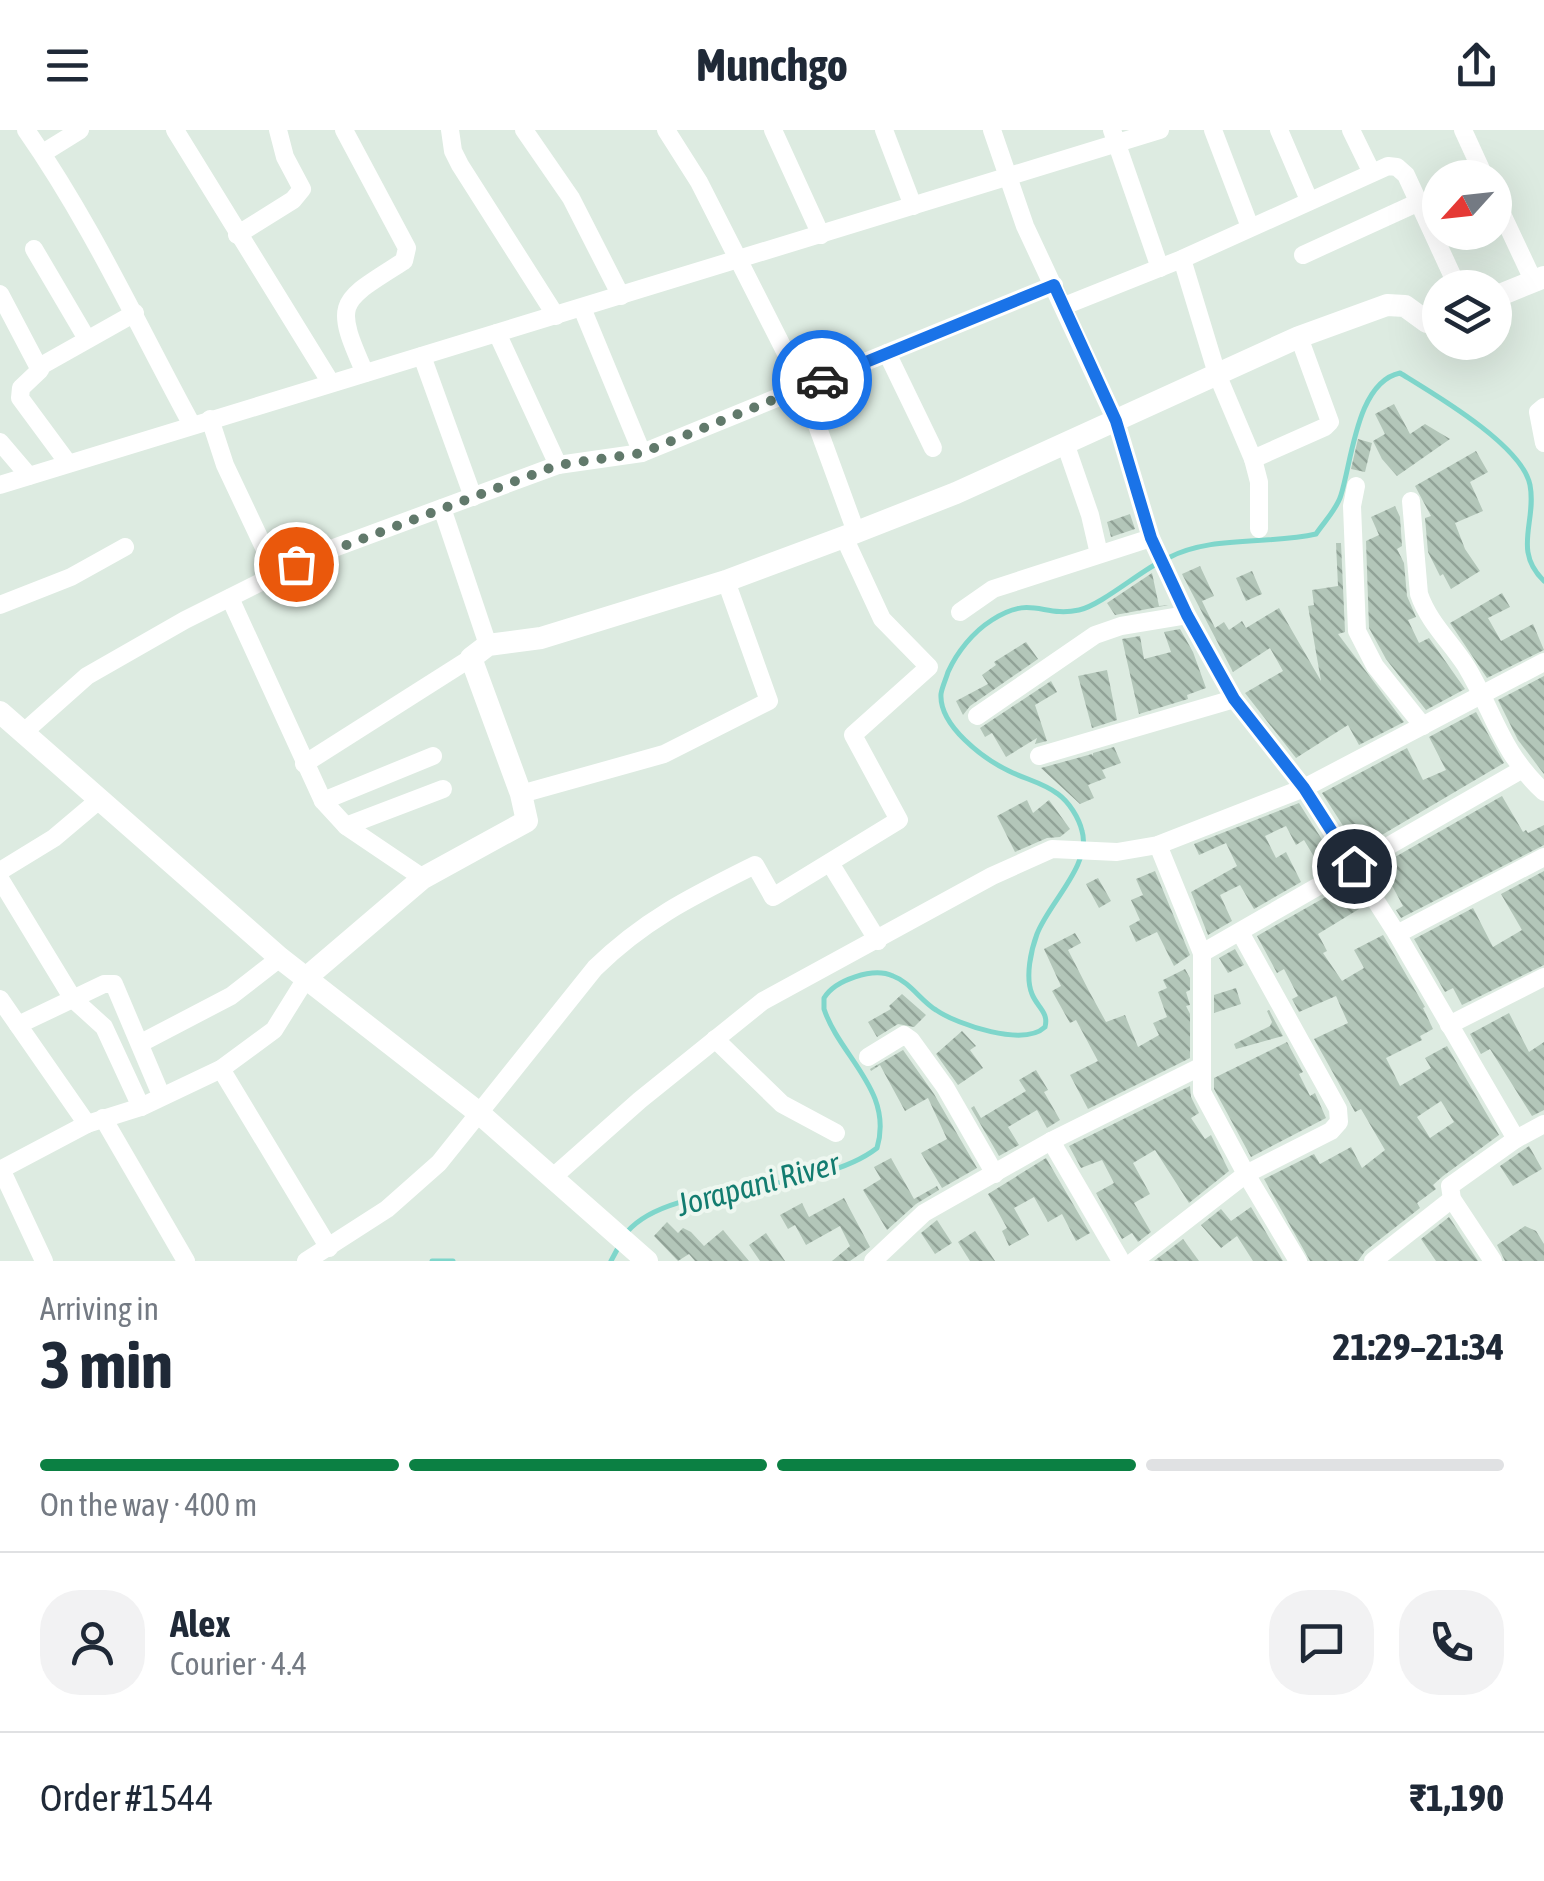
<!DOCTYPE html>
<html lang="en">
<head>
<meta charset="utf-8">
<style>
  :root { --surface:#fff; --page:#f2f2f3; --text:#1f2937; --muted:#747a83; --line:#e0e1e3; --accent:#0b8043 }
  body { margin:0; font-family:"Asap Condensed",sans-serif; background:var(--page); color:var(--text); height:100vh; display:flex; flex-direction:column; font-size:38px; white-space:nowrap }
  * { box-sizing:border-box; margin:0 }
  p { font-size:32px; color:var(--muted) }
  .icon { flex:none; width:55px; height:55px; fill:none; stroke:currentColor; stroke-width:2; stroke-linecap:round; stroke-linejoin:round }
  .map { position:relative; height:1131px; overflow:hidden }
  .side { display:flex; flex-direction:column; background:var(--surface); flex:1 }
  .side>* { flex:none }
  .needle { width:65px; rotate:243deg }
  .buttons { position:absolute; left:1422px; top:30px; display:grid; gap:20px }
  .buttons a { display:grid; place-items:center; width:90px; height:90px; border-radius:50%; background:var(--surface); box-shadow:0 10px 40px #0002; font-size:50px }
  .pin { position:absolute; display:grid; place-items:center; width:85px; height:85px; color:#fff; margin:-42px; border:5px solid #fff; border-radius:50%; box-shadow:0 2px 10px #0007 }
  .courier { position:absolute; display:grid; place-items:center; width:100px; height:100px; margin:-50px; border:8px solid #1a73e8; border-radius:50%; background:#fff; color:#222; box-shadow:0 2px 12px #0007 }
  .headline em { font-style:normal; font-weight:700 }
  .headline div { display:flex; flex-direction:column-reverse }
  .headline { display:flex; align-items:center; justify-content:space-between; height:170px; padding:0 40px }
  h1 { font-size:65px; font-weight:700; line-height:75px }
  .bar { display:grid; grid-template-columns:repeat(4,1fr); gap:15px 10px; align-content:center; height:120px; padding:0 40px }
  .bar i { height:12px; border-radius:8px; background:var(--line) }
  .bar .selected { background:var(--accent) }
  .bar p { grid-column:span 4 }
  .line { display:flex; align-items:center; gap:25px; padding:0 40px; border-top:2px solid var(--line) }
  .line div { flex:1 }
  .round { display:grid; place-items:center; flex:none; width:105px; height:105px; border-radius:40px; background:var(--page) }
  header { display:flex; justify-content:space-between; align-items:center; height:130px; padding:0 40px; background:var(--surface); font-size:45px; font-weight:700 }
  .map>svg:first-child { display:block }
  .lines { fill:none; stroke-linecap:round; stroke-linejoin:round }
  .stream { stroke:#7fd6cb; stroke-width:5 }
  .building { fill:url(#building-back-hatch); fill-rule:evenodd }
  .minor { stroke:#fff; stroke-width:18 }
  .tertiary { stroke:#fff; stroke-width:22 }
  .done { stroke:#61796b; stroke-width:10; stroke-dasharray:0 18 }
  .route { stroke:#1a73e8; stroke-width:12 }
  .labels { text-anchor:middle; stroke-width:8; stroke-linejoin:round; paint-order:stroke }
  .water-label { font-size:32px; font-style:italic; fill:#137c70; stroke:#eef7f0 }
</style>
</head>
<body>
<header><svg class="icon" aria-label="menu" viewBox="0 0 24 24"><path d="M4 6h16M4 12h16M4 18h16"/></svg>Munchgo<svg class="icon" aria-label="share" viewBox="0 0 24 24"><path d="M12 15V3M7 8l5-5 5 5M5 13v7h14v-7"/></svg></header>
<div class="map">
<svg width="1544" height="1131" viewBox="0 0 1544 1131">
  <defs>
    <pattern id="building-back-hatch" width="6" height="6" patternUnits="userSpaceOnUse" patternTransform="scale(2.5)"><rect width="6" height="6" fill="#b3c6b9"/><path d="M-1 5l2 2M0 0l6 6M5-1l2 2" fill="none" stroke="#91a297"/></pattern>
  </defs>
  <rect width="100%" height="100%" fill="#ddebe1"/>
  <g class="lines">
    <g class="stream">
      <path d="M1168,428c43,-23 100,-13 148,-24 8,-12 21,-25 25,-39 11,-35 16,-113 59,-122 34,21 122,72 130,112 7,37 -18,65 14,96"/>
      <path d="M627,1102c45,-53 187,-35 250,-84 17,-57 -37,-91 -53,-139v-11c11,-18 49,-31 69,-22 17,6 28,25 43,34 22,15 88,37 109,17 4,-15 -8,-20 -13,-33 -7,-17 -1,-44 5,-60 11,-30 55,-70 45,-103 -3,-13 -13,-29 -24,-37 -14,-11 -33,-15 -49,-23 -25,-12 -70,-45 -68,-77 1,-7 5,-15 7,-22 9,-20 25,-40 44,-52 40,-26 50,-2 87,-10 20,-4 58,-36 79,-47"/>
      <path d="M432,1131h21"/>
      <path d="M611,1131l8,-15"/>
    </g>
  </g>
  <g class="building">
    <path d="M1394,274l16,30 15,-10 25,15 -53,37 -15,-17 -9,-18 12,-7 -10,-20z"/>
    <path d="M1358,309l14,4 -7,29 -14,-3z"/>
    <path d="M1476,321l12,21 -18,10 13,29 -28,12 10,26 15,22 -29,18 -8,-15 -3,2 -12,-24 -3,-34 6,-2 -16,-30z"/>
    <path d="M1395,376l5,11 2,29 -5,3 7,14 3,33 9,21 -8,3 11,23 10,-5 36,51 -39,21 -40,-51 -17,-31 -3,-87 13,-6 -8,-18z"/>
    <path d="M1130,384l5,15 -24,8 -4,-15z"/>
    <path d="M1336,413h5l4,89 -7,2 66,88 -45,23 -11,-20 -52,33 -51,-65 38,-22 -13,-23 -37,24 -51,-98 18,-8 14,30 -12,5 13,27 9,-6 5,8 13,-9 4,7 33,-20 42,73 -13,-75 6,-1 -2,-15 26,-4z"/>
    <path d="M1252,441l10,23 -16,7 -10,-23z"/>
    <path d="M1152,443l7,33 10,-1 -54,10 -8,-12z"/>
    <path d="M1502,463l8,14 -22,11 13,23 32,-17 11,26 -57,28 -37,-55z"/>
    <path d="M1180,499l13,23 13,36 -19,7 1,4 -49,15 -17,-75 18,-3 4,23 27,-7 -7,-20z"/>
    <path d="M1026,512l12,17 -68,47 -7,9 -7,-14 32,-17 -6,-9 14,-10 -2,-3z"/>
    <path d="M1107,540l10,50 -25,8 -14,-52z"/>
    <path d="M1544,546v98l-26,-34 -20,-40z"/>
    <path d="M1051,551l6,11 -22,13 12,36 -12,3 2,-6 -31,19 -14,-24 -7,4 -5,-9z"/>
    <path d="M1476,582l28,51 -146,86 -36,-56 85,-45 16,32 23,-10 -17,-33z"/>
    <path d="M1114,617l7,16 -19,7 4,8 -18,7 6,13 -14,6 -39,-36 51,-14 1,2v-3z"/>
    <path d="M1502,666l21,36 3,-2 2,3 16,-8v20l-143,73 -5,-8 7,-4 -22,-41z"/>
    <path d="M1027,670l6,13 16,-13 21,29 -10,8 -13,1 -32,14 -18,-36z"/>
    <path d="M1299,673l37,59 -14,8 -18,-30 -8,5 -10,-19 -21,10 11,22 10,-6 15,30 -47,27 -14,-24 -20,10 12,26 -24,14 -17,-43 46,-26 -11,-23 -27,12 -5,-11z"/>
    <path d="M1155,741l35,84 -16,11 -17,-34 -21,10 -7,-16 11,-6 -9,-20 12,-5 -7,-16z"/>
    <path d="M1544,741v94l-82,40 -9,-17 -8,4 -31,-53 59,-31 20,39 29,-17 -21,-36z"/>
    <path d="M1098,748l13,23 -12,7 -13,-24z"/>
    <path d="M1345,756l14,23 -41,25 9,17 -4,2 19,28 22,-13 -10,-18 29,-15 42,72 -2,1 10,21 -13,7 2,4 -36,18 14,28 31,-18 -6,-10 22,-12 52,89 -56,41 -10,9 3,4 -19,14 3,5 -55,43 -7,10h-48l-46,-82 50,-25 6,10 31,-17 11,21 23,-18 -24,-41 -6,3 -41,-73 34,-16 -12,-27 -37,16 -7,-13 6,-3 -14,-27 -7,4 -20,-37zM1441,971l13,21 -24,16 -13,-21z"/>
    <path d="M1075,803l6,10 -13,7 22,43 16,29 19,-7 13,32 21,-12 -6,-12 14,-6 -9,-25 9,-4 -4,-8 22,-11 5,9v12l-4,2 4,13 -4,1 4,8v44l-102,51 -18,-34 28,-14 -22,-41 -6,3 -18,-32 9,-5 -17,-37z"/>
    <path d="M1235,819l9,16 -16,8 -9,-15z"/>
    <path d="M1236,858l5,16 -27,9v-18z"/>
    <path d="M902,864l24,21 -12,12 -16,-3 -21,13 -9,-15 23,-13 -2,-3z"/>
    <path d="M1269,880l14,26 -47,13 -2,-5 36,-18 2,-4 -5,-11z"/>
    <path d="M1509,883l20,39 15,-10v68l-12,6 -42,-67 -9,5 -11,-20z"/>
    <path d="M962,901l14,15 -6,4 13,18 -25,17 -22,-31z"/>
    <path d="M1287,912l16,30 -4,2 11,22 5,-3 11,25 -75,39 -37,-68v-11z"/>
    <path d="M903,920l31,44 43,74 -35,20 -21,-35 26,-14 -19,-41 -23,13 -25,-46 -9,6 -1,-2z"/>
    <path d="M1036,940l12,20 -4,2 16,28 -13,8 -10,-18 -29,17 11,18 -20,11 -28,-48 3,-2 7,12 45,-27 -7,-11z"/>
    <path d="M1190,956l1,11 8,16 -8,5 14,21 6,-4 18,36 -40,32 -34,-53 -22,13 17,31 -16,9 17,29 -13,10 -6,-9 -10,6 -26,-46 18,-10 -12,-23 -21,8 -12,-22z"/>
    <path d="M1529,1016l13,23 -29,17 -13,-20z"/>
    <path d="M891,1028l23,41 23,-13 2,4 -23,14 -29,26 -24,-40 18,-11 -7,-12z"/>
    <path d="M1046,1028l44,75 -14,8 -14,-27 -14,8 -14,-25 -20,11 15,27 -20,11 -7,-15 5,-3 -19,-34z"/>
    <path d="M844,1068l26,49 -20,14h-18l18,-15 -10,-20 -34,19 -11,-20 -7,4 -8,-14 22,-12 7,14z"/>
    <path d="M1251,1077l32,54h-30l-16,-25 -16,12 -20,-23 20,-16 10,12z"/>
    <path d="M1449,1087l29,44h-42l-15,-22z"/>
    <path d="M937,1090l15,23 -17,11 -14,-21z"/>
    <path d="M667,1092l11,11 5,-5 8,4 13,14 19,-16 26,31h-54l-6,-7 -11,7 -24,-25z"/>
    <path d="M1525,1096l11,5 8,13v17h-39l-8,-16z"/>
    <path d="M975,1101l20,30h-25l-12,-19z"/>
    <path d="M766,1103l19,28h-25l-11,-16z"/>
    <path d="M1183,1109l16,22h-45z"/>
  </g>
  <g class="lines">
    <g class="minor">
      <path d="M26,0c65,93 112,196 166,295"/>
      <path d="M175,0l156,253"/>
      <path d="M344,0l63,118 -3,13c-64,41 -72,39 -39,112"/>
      <path d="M450,0l3,21 7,14 96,151"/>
      <path d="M524,0l47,68 50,98"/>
      <path d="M666,0l33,52 104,205 53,145"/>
      <path d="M773,0l48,105"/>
      <path d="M884,0l29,76"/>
      <path d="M992,0l33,96 91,195 35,117 36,77 47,84 70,89 93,146"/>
      <path d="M1112,0l48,138"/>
      <path d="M1213,0l37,97"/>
      <path d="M1279,0l30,70"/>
      <path d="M1351,0l20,41"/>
      <path d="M1463,0l22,48"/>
      <path d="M43,23l37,-23"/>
      <path d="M1495,69l38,81"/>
      <path d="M237,105l56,-35 9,-11 -17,-32 -7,-27"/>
      <path d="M34,119l53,90"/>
      <path d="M1303,125l116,-53"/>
      <path d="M1182,129l35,115 36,85 6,23v47"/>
      <path d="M0,164l40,76 -19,18 -1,10 48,65"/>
      <path d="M1064,176l118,-47 206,-93 9,1 9,8 52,113"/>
      <path d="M582,178l60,145"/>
      <path d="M497,203l61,132"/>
      <path d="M887,223l46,95"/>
      <path d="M422,226l51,141"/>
      <path d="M39,237l96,-54"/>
      <path d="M1544,277l-6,5 6,31"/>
      <path d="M210,289l15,46 51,108"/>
      <path d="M0,312l29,34"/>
      <path d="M1065,313l25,72 9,39"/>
      <path d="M1253,329l72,-32 5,-5 -31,-85"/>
      <path d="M0,355l1160,-355"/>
      <path d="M1356,356l-4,20 5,125 18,35 48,60"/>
      <path d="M1411,371l8,93c10,29 31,47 47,72 29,48 34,85 78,126"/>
      <path d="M442,378l46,137"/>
      <path d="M230,468l93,203 23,25 77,52"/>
      <path d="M0,475l71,-28 54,-30"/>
      <path d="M960,482l33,-23 158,-51"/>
      <path d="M977,586l118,-81 26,-9 66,-11"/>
      <path d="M24,602l63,-56 98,-56 130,-65 243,-90 84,-12 412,-168"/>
      <path d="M1039,626l195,-57"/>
      <path d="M304,634l167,-106"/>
      <path d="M521,664l143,-40 105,-53 -43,-120"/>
      <path d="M323,671l110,-45"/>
      <path d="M346,696l97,-37"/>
      <path d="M1158,715l44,108v139l44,82 52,87"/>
      <path d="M830,733l48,78"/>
      <path d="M0,741l54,-33 45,-38"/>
      <path d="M0,749l73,120 31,28 37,80"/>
      <path d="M1202,823l319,-183"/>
      <path d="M0,869l87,125"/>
      <path d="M18,895l86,-41h10l47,111"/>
      <path d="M1449,895l95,-48"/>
      <path d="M715,909l67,65 54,29"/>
      <path d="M141,913l90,-47 49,-38"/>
      <path d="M868,927l36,-22 7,5 34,47 50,87"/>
      <path d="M221,939l108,179"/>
      <path d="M103,988l83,143"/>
      <path d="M1516,1009l-119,-205 147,-77"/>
      <path d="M1051,1011l70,120"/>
      <path d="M1,1039l43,92"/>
      <path d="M0,1040l87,-46 54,-17 80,-38 53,-39 33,-53"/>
      <path d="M552,1048l88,-78 123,-99 229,-125 60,-27 65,3 41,-7 146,-57 240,-126"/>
      <path d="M306,1131l81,-52 52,-46 156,-195c50,-49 98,-72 160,-103l18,32 126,-77 -46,-85 76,-68 -47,-48 -38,-82"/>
      <path d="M873,1131l51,-48 127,-72 149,-74"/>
      <path d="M1134,1131l112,-87 85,-43 8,-9 -1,-13 -98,-177"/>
      <path d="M1373,1131l79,-62"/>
      <path d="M1493,1131l-41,-62 -2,-13 66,-47 28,-15"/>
    </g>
    <g class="tertiary">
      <path d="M1495,167l49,-20"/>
      <path d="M0,582l280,246 199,155 168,148"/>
      <path d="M307,847l116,-99 104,-57 -6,-27 -50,-136 17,-13 53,-7 185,-57 118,-44 112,-44 343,-156 88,-32 18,1 22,16h13"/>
    </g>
  </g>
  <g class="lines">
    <path class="done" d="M296,434l262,-99 84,-12 180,-73"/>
    <path class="route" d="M822,250l232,-95 62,136 35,117 36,77 47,84 70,89 50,78"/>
  </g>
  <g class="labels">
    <g class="water-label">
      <text transform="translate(758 1054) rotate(-15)" y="11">Jorapani River</text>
    </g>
  </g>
</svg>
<div class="buttons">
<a><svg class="needle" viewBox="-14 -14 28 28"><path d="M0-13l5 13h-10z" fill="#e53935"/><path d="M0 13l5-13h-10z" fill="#747a83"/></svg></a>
<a><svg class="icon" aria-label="layers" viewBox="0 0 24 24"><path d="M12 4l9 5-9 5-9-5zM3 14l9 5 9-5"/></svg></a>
</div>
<div class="pin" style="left:296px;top:434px;background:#ea580c"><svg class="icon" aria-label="bag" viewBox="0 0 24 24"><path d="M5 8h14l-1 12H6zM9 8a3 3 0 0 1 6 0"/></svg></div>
<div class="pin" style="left:1354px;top:736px;background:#1f2937"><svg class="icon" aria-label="home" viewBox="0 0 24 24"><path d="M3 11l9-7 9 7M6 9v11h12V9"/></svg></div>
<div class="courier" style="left:822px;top:250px"><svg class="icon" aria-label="car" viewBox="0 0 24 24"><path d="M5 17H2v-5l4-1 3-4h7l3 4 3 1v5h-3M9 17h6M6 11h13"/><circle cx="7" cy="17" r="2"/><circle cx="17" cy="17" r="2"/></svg></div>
</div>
<section class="side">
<div class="headline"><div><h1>3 min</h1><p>Arriving in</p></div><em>21:29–21:34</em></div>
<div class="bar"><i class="selected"></i><i class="selected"></i><i class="selected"></i><i></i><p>On the way · 400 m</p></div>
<div class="line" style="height:180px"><a class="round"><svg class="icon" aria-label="person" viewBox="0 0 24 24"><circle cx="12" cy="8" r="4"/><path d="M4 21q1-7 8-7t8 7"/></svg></a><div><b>Alex</b><p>Courier · 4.4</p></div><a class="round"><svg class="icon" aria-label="chat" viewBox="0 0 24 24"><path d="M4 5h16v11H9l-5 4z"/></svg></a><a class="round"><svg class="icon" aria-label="phone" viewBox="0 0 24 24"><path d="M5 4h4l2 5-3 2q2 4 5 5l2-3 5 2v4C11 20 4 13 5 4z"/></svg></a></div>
<div class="line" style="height:130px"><div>Order #1544</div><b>₹1,190</b></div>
</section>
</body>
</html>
